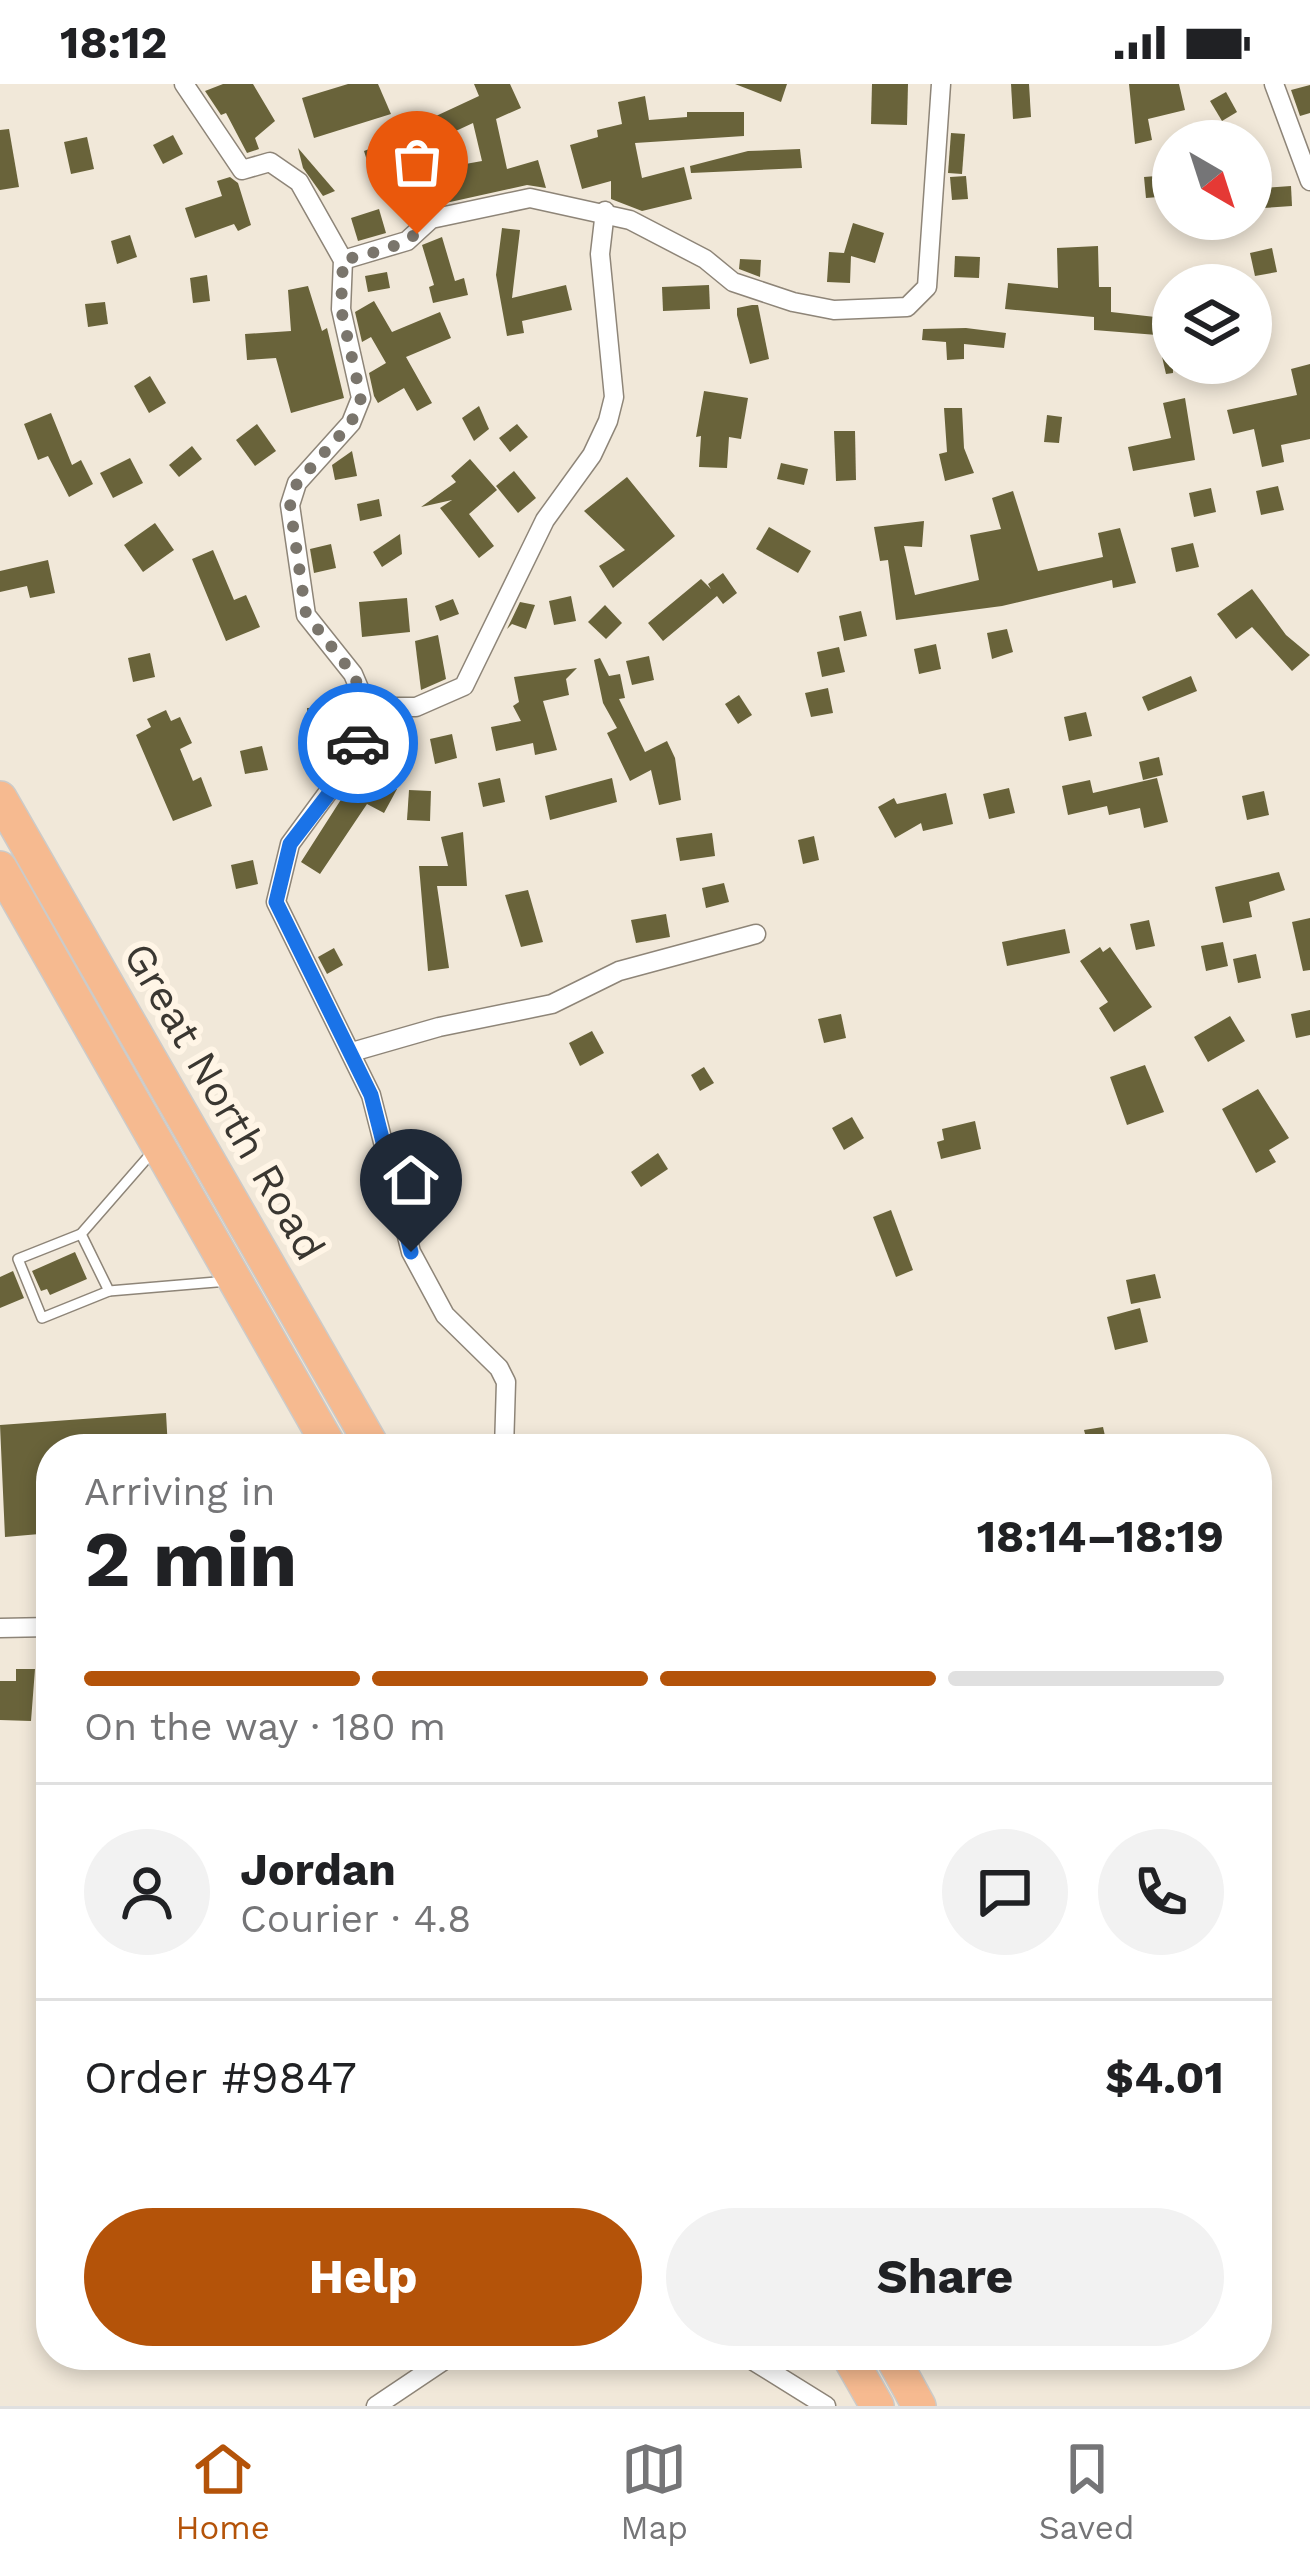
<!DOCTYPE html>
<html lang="en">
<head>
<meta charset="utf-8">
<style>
  :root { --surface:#fff; --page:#f2f2f2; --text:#202124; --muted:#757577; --line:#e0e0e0; --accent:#b45309 }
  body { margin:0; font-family:"Work Sans",sans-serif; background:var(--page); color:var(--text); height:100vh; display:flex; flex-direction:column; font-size:45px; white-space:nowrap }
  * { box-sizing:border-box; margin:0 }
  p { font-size:39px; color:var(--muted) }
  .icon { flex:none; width:66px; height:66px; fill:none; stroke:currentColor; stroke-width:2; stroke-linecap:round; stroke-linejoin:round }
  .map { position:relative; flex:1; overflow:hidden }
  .sheet { position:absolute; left:36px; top:1350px; width:1236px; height:936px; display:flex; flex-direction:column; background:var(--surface); border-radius:48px; box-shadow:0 6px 18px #0003 }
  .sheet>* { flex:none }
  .needle { width:78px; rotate:141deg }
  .tools { position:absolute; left:1152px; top:36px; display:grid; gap:24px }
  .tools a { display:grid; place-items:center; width:120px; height:120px; border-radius:50%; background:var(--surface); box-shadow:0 6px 18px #0003; font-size:60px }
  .pin { position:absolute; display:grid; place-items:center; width:102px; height:102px; color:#fff; margin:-123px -51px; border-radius:50% 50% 50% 0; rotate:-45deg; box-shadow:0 0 12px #0007 }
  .pin .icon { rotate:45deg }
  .courier { position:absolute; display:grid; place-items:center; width:120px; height:120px; margin:-60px; border:9px solid #1a73e8; border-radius:50%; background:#fff; color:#222; box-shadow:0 3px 15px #0007 }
  .summary em { font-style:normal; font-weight:700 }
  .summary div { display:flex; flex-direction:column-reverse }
  .summary { display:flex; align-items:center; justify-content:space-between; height:204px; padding:0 48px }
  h1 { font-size:78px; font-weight:700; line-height:90px }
  .bar { display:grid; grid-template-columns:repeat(4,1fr); gap:18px 12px; align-content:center; height:144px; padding:0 48px }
  .bar i { height:15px; border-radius:9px; background:var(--line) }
  .bar .selected { background:var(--accent) }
  .bar p { grid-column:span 4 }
  .line { display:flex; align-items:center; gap:30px; padding:0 48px; border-top:3px solid var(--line) }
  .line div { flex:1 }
  .round { display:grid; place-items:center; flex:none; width:126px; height:126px; border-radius:63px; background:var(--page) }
  .button { display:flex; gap:24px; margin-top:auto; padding:24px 48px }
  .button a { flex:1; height:138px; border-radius:72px; background:var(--accent); color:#fff; font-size:48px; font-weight:700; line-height:138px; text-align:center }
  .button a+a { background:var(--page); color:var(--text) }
  .status { display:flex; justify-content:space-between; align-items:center; height:84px; padding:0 60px; background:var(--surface); direction:ltr }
  .status svg { height:33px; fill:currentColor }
  .tab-bar { display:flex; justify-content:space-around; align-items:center; height:168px; border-top:3px solid var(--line); background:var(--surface); font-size:33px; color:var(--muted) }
  .tab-bar a { display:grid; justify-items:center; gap:6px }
  .tab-bar .selected { color:var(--accent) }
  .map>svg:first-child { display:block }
  .building { fill:#69633a }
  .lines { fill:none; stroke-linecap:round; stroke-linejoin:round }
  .lane-casing { stroke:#8e8578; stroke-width:12 }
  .street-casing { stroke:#8e8578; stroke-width:21 }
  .highway-casing { stroke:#cccbc9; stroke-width:36 }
  .lane { stroke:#fff; stroke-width:9 }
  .street { stroke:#fff; stroke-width:18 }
  .highway { stroke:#f6ba90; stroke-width:33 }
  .done { stroke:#7a756c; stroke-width:12; stroke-dasharray:0 21.6 }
  .route { stroke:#1a73e8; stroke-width:15 }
  .labels { text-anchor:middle; stroke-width:12; stroke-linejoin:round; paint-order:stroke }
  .street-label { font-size:42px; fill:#3a3731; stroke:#fff5e6 }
</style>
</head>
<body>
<div class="status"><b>18:12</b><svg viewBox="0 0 49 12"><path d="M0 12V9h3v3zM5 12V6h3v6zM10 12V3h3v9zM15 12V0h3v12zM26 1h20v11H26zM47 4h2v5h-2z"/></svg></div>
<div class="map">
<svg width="1310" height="2322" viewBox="0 0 1310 2322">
  <rect width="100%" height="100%" fill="#f1e8d9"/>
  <g class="building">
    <path d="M223,0h30l22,37 -20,17 4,11 -12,4 -21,-40 -5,2 -16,-24z"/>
    <path d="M348,0h30l13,30 -77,24 -12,-40z"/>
    <path d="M474,0h36l11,24 -25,11 11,50 31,-9 8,28 -19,-3 -104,23 -2,-36 61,-11 -9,-38 -28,13 -9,-20 43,-20z"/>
    <path d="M735,0h52l-6,18z"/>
    <path d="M872,0h36l-1,41 -36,-1z"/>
    <path d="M1011,0h18l2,33 -18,2z"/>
    <path d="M1129,0h50l6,26 -37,9 4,21 -17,4z"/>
    <path d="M1310,1v28l-10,3 -9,-26z"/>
    <path d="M1226,8l11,20 -15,9 -12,-20z"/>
    <path d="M645,12l4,24 38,-3v-5h57v24l-109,7 7,35 42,-11 8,32 -50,12 -31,-12v-18l-29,8 -12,-44 28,-8 -1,-7 25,-6 -4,-22z"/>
    <path d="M9,45l10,58 -19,3v-60z"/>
    <path d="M951,49l14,1 -3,40 -14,-1z"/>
    <path d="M173,51l10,19 -20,10 -10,-19z"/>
    <path d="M405,51l6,16 -41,19 -6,-19z"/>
    <path d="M87,53l7,32 -23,5 -7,-32z"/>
    <path d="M298,64l37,43 -12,5 -20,-28z"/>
    <path d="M800,65l2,19 -111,5 -1,-7 58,-15z"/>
    <path d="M1169,91l2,21 -25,2 -2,-21z"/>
    <path d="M966,92l2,23 -16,1 -2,-23z"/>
    <path d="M230,93l8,6 13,42 -13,6 -4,-7 -39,14 -10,-30 37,-12 -5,-15z"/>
    <path d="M1291,102l1,20 -29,2 -2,-20z"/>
    <path d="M379,125l7,24 -28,8 -7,-23z"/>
    <path d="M853,139l31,10 -9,30 -24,-7 -1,27 -23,-1 2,-30 15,1z"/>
    <path d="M502,144l18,2 -8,68 54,-13 6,25 -50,11 2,12 -17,3 -11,-61z"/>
    <path d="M130,151l7,22 -20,7 -6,-23z"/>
    <path d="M442,153l13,44 9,-3 4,17 -35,8 -4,-16 5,-2 -12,-40z"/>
    <path d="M1098,162l1,41h12v25l62,7v54l-7,1 -9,-39 -63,-5v-13l-89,-8 3,-26 50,5 -1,-40z"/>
    <path d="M1272,164l5,24 -22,4 -5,-23z"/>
    <path d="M955,172l25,1 -1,21 -25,-1z"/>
    <path d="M740,175l21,1 -1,17 -21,-8z"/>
    <path d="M387,188l3,16 -22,4 -3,-16z"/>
    <path d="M207,191l3,26 -17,2 -3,-25z"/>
    <path d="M709,201l1,24 -47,2 -1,-24z"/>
    <path d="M308,202l14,45 5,-3 17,70 -53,15 -15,-55 -29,2 -2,-26 46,-3 -3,-41z"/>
    <path d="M374,217l18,31 48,-20 11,26 -45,19 26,46 -15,8 -13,-23 -26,15 -4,-7 -5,-23 17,-10 -15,-26 -9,5 -7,-30z"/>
    <path d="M105,218l3,22 -20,3 -3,-23z"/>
    <path d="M752,221h6l11,54 -19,5 -13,-49v-7z"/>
    <path d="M966,244l40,5 -2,15 -40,-4v15l-17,1 -1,-18 -24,-2 1,-11z"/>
    <path d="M1310,280v75l-29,6 3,17 -22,5 -8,-38 -21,5 -6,-24 70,-15 -6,-26z"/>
    <path d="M150,292l16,27 -17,10 -15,-27z"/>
    <path d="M704,307l44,7 -7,41 -12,-2 -2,31 -28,-1 2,-31 -5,1z"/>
    <path d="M1185,314l10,62 -62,11 -5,-24 43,-9 -8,-35z"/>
    <path d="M479,322l10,23 -15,12 -12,-23z"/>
    <path d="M944,324h18l2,40 10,25 -29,8 -6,-27 8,-2z"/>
    <path d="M51,329l21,52 9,-5 12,24 -24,13 -21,-41 -10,4 -14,-36z"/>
    <path d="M1047,331l15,2 -3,26 -15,-1z"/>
    <path d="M257,340l19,27 -21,15 -19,-26z"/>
    <path d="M517,340l11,13 -18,15 -11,-14z"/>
    <path d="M834,347h21l1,49 -20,1z"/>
    <path d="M192,362l10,13 -23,18 -10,-12z"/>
    <path d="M352,367l5,25 -22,4 -3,-15z"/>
    <path d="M130,374l13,25 -30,15 -13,-25z"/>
    <path d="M470,375l27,31 -28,24 25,32 -15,12 -39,-50 12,-8 -31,7 35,-25 -5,-6z"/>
    <path d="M781,379l27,6 -4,16 -27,-6z"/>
    <path d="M514,387l22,27 -18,15 -22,-27z"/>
    <path d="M627,393l48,59 -62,52 -14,-22 26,-16 -41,-39z"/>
    <path d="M1278,402l6,24 -23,5 -5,-24z"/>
    <path d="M1211,404l5,24 -22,5 -5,-24z"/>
    <path d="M1013,407l25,80 65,-14 -5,-24 22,-5 16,55 -23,5 -1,-8 -110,26 -106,14 -8,-60 -8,1 -6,-34 50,-6 -2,26 -18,-1 11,49 64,-15 -9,-45 31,-6 -9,-31z"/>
    <path d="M379,415l3,17 -22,5 -3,-17z"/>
    <path d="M155,439l19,27 -31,22 -19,-27z"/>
    <path d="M769,443l42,24 -13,22 -42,-24z"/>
    <path d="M400,450l2,20 -20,13 -9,-15z"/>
    <path d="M1193,459l6,24 -23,5 -5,-24z"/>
    <path d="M331,460l5,24 -22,5 -4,-24z"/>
    <path d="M213,466l21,50 12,-5 14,32 -34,14 -34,-82z"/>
    <path d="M48,476l7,33 -25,5 -3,-12 -27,6v-21z"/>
    <path d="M723,489l14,20 -14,11 -6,-8 -54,45 -15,-18 53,-44 10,10 -3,-5z"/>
    <path d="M1252,505l34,46 24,20 -18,16 -40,-44 -16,12 -19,-25z"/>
    <path d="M571,512l5,25 -22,4 -5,-24z"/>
    <path d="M407,514l3,34 -48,5 -3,-35z"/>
    <path d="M453,515l6,15 -19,7 -5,-15z"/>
    <path d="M520,518l15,3 -9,24 -14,-5 -5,5z"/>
    <path d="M605,521l17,18 -16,16 -18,-17z"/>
    <path d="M861,527l6,25 -23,5 -5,-25z"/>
    <path d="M1007,545l6,23 -21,7 -5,-26z"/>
    <path d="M438,551l8,44 -25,11 -6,-49z"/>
    <path d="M936,560l5,25 -22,5 -5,-25z"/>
    <path d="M839,563l6,25 -23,5 -5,-25z"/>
    <path d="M150,569l5,24 -22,5 -5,-24z"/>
    <path d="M649,572l5,24 -22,5 -6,-24z"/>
    <path d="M600,574l9,18 11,-2 5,24 -6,1 26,53 22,-11 8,17 6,42 -22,5 -8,-35 -21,11 -23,-48 10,-5 -14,-25 -9,-43z"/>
    <path d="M577,584l-11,11 3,16 -26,6 14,49 -22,5 -2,-12 -37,8 -5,-24 30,-6 -8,-15 6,-4 -5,-25z"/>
    <path d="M1191,592l6,15 -49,20 -6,-14z"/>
    <path d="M828,604l5,25 -22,4 -6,-24z"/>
    <path d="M739,611l13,20 -14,9 -13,-20z"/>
    <path d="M335,623l1,21 -28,2 -1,-22z"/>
    <path d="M166,626l5,11 9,-4 12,26 -12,6 13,32 8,-4 11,29 -39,15 -37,-86 15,-8 -4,-8z"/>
    <path d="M1086,628l6,24 -23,5 -5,-24z"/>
    <path d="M452,650l5,24 -22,6 -5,-25z"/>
    <path d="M262,662l6,24 -23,4 -5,-23z"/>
    <path d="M1159,673l4,18 -20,5 -4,-18z"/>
    <path d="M500,694l5,24 -22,5 -5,-24z"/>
    <path d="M612,694l5,24 -67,18 -5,-24z"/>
    <path d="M1157,694l11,44 -24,6 -4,-20 -31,7 -2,-9 -39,9 -6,-29 28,-6 3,13z"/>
    <path d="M349,703l48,2 -13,24 -17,-9 -47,70 -19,-12z"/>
    <path d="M1009,704l6,25 -26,6 -6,-25z"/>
    <path d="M409,706l22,1 -1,30 -23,-1z"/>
    <path d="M1264,707l5,24 -22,5 -5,-24z"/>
    <path d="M946,709l7,31 -30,7 -2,-8 -26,15 -17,-31 16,-9 3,6z"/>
    <path d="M463,748l4,54h-30l12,82 -21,3 -9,-105h29l-7,-29z"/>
    <path d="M712,749l3,23 -35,5 -4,-23z"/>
    <path d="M814,752l5,24 -16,4 -5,-24z"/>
    <path d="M253,776l5,24 -22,5 -5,-24z"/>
    <path d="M1279,788l6,18 -36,12 3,15 -29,6 -8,-36z"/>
    <path d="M724,799l5,19 -23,6 -4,-20z"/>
    <path d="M528,806l15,52 -22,5 -16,-52z"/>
    <path d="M666,830l4,23 -34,6 -5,-23z"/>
    <path d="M1310,834v52l-7,1 -11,-49z"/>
    <path d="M1149,836l6,26 -19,4 -6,-26z"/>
    <path d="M1065,845l5,24 -63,13 -5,-24z"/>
    <path d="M1223,858l5,24 -22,5 -5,-25z"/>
    <path d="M1100,863l3,5 7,-5 42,60 -38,25 -15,-24 9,-6 -28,-41z"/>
    <path d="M334,864l9,17 -16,9 -9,-17z"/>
    <path d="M1256,870l5,24 -23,5 -5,-24z"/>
    <path d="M1310,926v25l-14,3 -5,-24z"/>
    <path d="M841,930l5,24 -22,5 -6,-24z"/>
    <path d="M1230,932l15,25 -37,21 -14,-25z"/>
    <path d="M592,947l12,22 -24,13 -11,-23z"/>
    <path d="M1145,981l19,47 -37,13 -17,-48z"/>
    <path d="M704,983l10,16 -14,8 -9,-16z"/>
    <path d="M1258,1005l31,49 -20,12 7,12 -20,11 -34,-64z"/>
    <path d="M852,1033l12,21 -20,12 -12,-22z"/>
    <path d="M975,1037l6,28 -40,10 -4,-17 7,-2 -2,-11z"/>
    <path d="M658,1069l10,16 -27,18 -10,-15z"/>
    <path d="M891,1126l22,60 -17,7 -23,-60z"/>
    <path d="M75,1168l12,27 -37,16 -3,-6 -6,2 -9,-20z"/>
    <path d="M13,1187l11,27 -24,10v-31z"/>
    <path d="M1155,1190l6,24 -30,6 -5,-24z"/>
    <path d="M1140,1224l8,34 -33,8 -8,-33z"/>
    <path d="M166,1329l2,36h-117v84l-46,4 -5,-112z"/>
    <path d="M1103,1343l5,22h-19l-5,-19z"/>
    <path d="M16,1585h19l-4,52 -31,-1v-39h16z"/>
  </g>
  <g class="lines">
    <g class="lane-casing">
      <g id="lane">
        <path d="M155,1065l-74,85 28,57 119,-10"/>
        <path d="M81,1150l-63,25 24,59 67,-27"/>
      </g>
    </g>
    <g class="street-casing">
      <g id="street">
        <path d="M184,0l58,86 28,-8 29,20 44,78 -2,49 20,89 -10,25 -54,60 -7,22 16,110 47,59 14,33 -13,50 -64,87 -14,58 95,193 40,157 34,63 54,53 7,14 -2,67"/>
        <path d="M1274,0l36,97"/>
        <path d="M343,176l64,-19 24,-22 99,-21 100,22 75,39 28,23 60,20 41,8 73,-3 20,-20 14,-203"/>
        <path d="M367,623h49l48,-21 81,-166 47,-65 16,-34 6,-24 -14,-143 5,-43"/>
        <path d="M352,968l87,-25 113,-23 67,-33 137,-37"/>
        <path d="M0,1544l51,-1"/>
        <path d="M744,2271l82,51"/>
        <path d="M376,2322l76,-51"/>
      </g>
    </g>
    <g class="highway-casing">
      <g id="highway">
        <path d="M0,714l374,651"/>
        <path d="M0,784l331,581"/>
        <path d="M848,2271l29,51"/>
        <path d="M891,2271l28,51"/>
      </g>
    </g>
    <use href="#lane" class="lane"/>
    <use href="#street" class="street"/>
    <use href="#highway" class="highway"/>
  </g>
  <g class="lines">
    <path class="done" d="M358,659l9,-37 -14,-32 -47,-60 -16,-108 7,-23 54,-60 10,-25 -20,-89 2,-49 45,-11 29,-15"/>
    <path class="route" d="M358,659l-14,31 -54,70 -14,58 95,193 40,157"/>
  </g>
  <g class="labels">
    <g class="street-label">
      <text transform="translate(225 1017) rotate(60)" y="15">Great North Road</text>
    </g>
  </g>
</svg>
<div class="tools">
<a><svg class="needle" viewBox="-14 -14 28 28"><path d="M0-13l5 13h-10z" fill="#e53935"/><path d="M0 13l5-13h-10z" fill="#757577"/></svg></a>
<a><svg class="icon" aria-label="layers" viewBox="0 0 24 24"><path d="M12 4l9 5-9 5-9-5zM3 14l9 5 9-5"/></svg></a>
</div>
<div class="pin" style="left:417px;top:150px;background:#ea580c"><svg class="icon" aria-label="bag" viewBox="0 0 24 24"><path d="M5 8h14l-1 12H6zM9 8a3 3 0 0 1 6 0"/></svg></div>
<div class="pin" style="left:411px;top:1168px;background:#1f2937"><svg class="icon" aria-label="home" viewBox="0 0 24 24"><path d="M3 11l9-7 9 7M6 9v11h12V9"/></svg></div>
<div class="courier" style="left:358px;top:659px"><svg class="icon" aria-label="car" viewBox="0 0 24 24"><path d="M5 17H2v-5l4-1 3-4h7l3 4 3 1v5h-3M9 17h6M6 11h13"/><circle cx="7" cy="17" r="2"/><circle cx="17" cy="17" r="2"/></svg></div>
<section class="sheet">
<div class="summary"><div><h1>2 min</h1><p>Arriving in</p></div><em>18:14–18:19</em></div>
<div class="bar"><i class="selected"></i><i class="selected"></i><i class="selected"></i><i></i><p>On the way · 180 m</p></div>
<div class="line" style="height:216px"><a class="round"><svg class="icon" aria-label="person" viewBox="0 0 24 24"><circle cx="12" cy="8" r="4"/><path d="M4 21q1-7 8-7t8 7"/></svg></a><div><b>Jordan</b><p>Courier · 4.8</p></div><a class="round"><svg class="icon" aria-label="chat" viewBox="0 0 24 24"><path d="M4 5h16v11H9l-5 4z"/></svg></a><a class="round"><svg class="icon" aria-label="phone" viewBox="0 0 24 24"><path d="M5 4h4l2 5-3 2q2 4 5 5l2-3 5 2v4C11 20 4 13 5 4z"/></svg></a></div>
<div class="line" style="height:156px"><div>Order #9847</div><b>$4.01</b></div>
<div class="button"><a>Help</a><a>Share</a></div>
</section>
</div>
<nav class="tab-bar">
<a class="selected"><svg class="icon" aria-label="home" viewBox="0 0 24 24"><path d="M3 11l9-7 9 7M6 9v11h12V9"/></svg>Home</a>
<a><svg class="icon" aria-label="map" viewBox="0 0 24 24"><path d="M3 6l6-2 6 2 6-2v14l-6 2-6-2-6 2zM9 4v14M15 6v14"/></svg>Map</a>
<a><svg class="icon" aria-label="saved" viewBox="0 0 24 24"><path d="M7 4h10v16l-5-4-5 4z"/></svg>Saved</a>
</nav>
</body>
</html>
